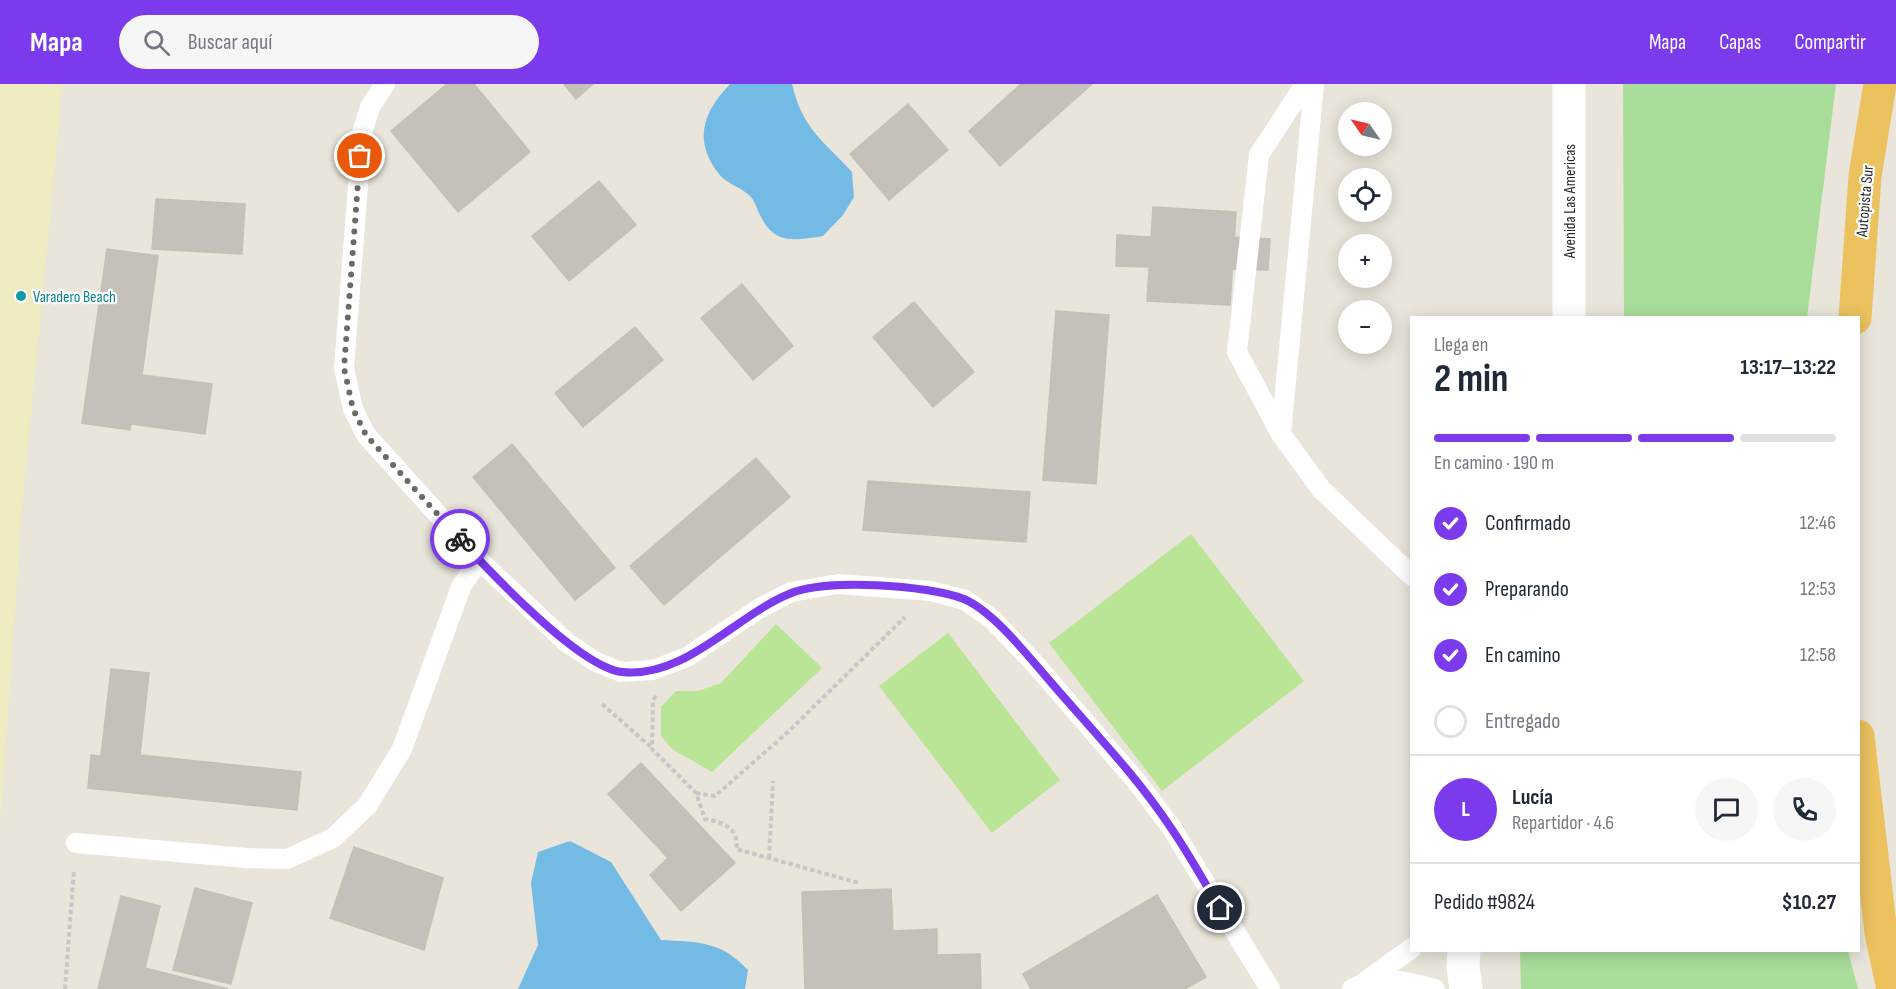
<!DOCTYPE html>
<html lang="es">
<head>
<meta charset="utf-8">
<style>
  :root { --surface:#fff; --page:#f6f6f7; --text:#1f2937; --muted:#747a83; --line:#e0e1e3; --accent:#7c3aed }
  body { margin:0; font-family:"Sofia Sans Condensed",sans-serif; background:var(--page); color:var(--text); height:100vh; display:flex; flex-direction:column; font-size:22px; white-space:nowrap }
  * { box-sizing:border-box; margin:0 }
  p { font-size:20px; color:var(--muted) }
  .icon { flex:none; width:33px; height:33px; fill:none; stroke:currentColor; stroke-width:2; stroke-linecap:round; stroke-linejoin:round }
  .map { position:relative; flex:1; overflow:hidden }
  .drawer { position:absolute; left:1410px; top:232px; width:450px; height:636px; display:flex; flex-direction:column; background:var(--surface); border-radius:0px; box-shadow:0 3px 15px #0003 }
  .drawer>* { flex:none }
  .needle { width:39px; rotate:304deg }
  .controls { position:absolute; left:1338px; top:18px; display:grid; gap:12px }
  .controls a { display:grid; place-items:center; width:54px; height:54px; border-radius:50%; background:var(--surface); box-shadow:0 3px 15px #0003; font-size:30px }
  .pin { position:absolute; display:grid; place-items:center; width:51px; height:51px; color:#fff; margin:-26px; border:3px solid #fff; border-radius:50%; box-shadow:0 2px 6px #0007 }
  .courier { position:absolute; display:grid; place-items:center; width:60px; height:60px; margin:-30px; border:4px solid #7c3aed; border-radius:50%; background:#fff; color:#222; box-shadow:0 2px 8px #0007 }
  .summary em { font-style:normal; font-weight:700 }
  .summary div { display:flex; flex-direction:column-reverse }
  .summary { display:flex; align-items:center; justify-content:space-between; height:102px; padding:0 24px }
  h1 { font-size:39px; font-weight:700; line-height:45px }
  .bar { display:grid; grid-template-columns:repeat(4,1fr); gap:9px 6px; align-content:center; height:72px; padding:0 24px }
  .bar i { height:8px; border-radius:4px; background:var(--line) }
  .bar .current { background:var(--accent) }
  .bar p { grid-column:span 4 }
  .line { display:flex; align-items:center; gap:15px; padding:0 24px; border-top:2px solid var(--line) }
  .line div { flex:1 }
  .round { display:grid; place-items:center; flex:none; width:63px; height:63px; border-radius:32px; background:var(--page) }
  ol { padding:0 24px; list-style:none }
  li { display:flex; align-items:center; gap:18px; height:66px }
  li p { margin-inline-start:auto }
  li .icon { padding:6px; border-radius:50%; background:var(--accent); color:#fff; stroke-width:4 }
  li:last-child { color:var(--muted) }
  li i { width:33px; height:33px; border:3px solid var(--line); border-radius:50% }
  header { display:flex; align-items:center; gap:36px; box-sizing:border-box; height:84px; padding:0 30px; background:var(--accent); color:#fff }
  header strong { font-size:28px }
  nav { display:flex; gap:33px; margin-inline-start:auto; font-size:21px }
  .search { width:420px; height:54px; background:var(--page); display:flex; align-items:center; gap:15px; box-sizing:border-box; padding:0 21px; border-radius:33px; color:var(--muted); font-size:22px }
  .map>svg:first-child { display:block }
  .green { fill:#a9dd9a }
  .sand { fill:#edebbf }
  .pitch { fill:#bae496 }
  .water { fill:#73bbe5 }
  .building { fill:#c5c1ba; stroke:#c4c0b4; stroke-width:1.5 }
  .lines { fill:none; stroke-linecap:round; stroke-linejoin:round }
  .path { stroke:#c7c7c7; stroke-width:4; stroke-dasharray:4.5 3; stroke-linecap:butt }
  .service { stroke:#fff; stroke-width:20 }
  .tertiary { stroke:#fff; stroke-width:33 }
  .trunk { stroke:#ecc25f; stroke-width:33 }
  .done { stroke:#6c6a66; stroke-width:6; stroke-dasharray:0 10.8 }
  .route { stroke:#7c3aed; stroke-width:8 }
  .culture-dot { fill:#0f9aa8; stroke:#fff; stroke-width:2 }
  .labels { text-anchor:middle; stroke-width:4.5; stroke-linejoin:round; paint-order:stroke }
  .street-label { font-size:16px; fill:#282828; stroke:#fff }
  .culture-label { font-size:16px; fill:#0d838f; stroke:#fff; text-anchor:start }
</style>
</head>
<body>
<header>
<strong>Mapa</strong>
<div class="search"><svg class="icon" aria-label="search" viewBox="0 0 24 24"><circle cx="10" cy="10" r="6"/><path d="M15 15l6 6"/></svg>Buscar aquí</div>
<nav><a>Mapa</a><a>Capas</a><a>Compartir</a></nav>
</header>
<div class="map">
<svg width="1896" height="905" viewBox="0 0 1896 905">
  <rect width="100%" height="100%" fill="#e9e5da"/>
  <g class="green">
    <path d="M1623,0h213l-29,234h-183z"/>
    <path d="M1520,867h328l10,38h-337z"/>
  </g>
  <path class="sand" d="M0,0h63l-41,424 -22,323z"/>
  <g class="pitch">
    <path d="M1191,450l113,147 -142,110 -113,-148z"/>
    <path d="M776,540l46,44 -110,104 -40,-23 -11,-13v-29l15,-16h22l23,-8z"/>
    <path d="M948,549l112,147 -68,53 -113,-147z"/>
  </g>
  <g class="water">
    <path d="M730,0h62c11,46 31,56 60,88l2,25 -11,18 -20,21c-29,4 -48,10 -63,-21 -3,-6 -6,-16 -11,-20 -9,-8 -23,-12 -30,-21 -27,-34 -15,-63 11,-90z"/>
    <path d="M570,757l41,21 50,78c38,2 60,1 87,30l-3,19h-227l20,-44 -7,-62 7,-31z"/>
  </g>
  <g class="building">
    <path d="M447,0h27l56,68 -72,60 -67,-81z"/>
    <path d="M564,0h29l-17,15z"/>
    <path d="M1021,0h71l-92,82 -31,-35z"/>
    <path d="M908,20l40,46 -59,50 -39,-46z"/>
    <path d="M599,97l37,44 -67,56 -37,-45z"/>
    <path d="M156,115l89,5 -3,50 -90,-5z"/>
    <path d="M1153,123l83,5 -6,93 -83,-4z"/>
    <path d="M1117,151l33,2 -1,30 -33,-1z"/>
    <path d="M1234,153l36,2 -2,31 -36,-1z"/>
    <path d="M107,165l51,7 -16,119 70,9 -7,50 -74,-10 -1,6 -48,-7z"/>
    <path d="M742,200l51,62 -40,34 -52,-62z"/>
    <path d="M914,218l60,70 -41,35 -60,-70z"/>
    <path d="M1056,227l53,4 -13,169 -53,-4z"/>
    <path d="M635,243l28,33 -80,67 -28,-34z"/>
    <path d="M512,360l103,124 -40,32 -102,-123z"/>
    <path d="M756,374l34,39 -126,108 -34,-39z"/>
    <path d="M868,397l162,11 -4,50 -163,-12z"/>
    <path d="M111,585l38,4 -9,82 161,17 -4,38 -209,-22 3,-33 10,1z"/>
    <path d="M641,679l94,100 -54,48 -31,-36 18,-17 -60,-64z"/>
    <path d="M354,763l89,31 -19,72 -94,-32z"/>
    <path d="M195,804l57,15 -21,81 -58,-14z"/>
    <path d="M891,805l2,42 44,-2v26l43,-1 1,35h-176l-3,-97z"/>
    <path d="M1157,811l49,82 -21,12h-154l-8,-15z"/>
    <path d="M121,812l39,10 -15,62 83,21h-130z"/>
  </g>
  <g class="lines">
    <g class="path">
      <path d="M656,612l-3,4 -1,49 44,44 9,26c17,3 35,9 31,30l123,34"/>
      <path d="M602,620l50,44"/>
      <path d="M696,709l19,3 73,-64 117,-115"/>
      <path d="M769,774l4,-77"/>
      <path d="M65,905l9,-119"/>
    </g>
    <g class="service">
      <path d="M385,0l-15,23 -8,26 -18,235 9,41 13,26 113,125 87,82 30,20 25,10 32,-2 34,-13 73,-49 31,-16 47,-8 93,7 34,9 27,19 43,45 102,118 34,45 99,162"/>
      <path d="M1314,0l-33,350 40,55 91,87"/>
      <path d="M1281,350l-44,-82 22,-197 46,-71"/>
      <path d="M76,759l170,15 41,1 46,-21 34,-32 35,-57 59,-162 18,-27"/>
      <path d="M1366,897l46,-33"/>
      <path d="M1352,905c27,-15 55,-8 83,0"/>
    </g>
    <g class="tertiary">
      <path d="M1569,234v-234"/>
      <path d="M1464,867l-1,16 3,22"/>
    </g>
    <g class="trunk">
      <path d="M1855,234l10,-142 15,-92"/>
      <path d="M1858,652l23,197 12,56"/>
    </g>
  </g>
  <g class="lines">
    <path class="done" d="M360,72l-16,212 9,41 13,26 94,104"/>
    <path class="route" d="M460,455c30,33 119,128 162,133 63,7 113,-56 167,-78 35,-16 139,-9 175,5 30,13 63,56 85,81 41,48 87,95 122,148 18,26 33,54 49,80"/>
  </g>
  <circle class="culture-dot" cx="21" cy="212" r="6"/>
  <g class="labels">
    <g class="street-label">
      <text transform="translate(1569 117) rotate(-90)" y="6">Avenida Las Americas</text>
      <text transform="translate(1864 117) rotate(-85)" y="6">Autopista Sur</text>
    </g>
    <g class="culture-label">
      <text x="33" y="218">Varadero Beach</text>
    </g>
  </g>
</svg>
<div class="controls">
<a><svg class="needle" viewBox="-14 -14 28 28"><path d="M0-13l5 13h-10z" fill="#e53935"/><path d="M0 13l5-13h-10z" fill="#747a83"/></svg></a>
<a><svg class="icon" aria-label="locate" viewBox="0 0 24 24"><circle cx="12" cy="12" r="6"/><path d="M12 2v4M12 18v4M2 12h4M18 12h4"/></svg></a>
<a>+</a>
<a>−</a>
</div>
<div class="pin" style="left:360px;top:72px;background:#ea580c"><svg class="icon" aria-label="bag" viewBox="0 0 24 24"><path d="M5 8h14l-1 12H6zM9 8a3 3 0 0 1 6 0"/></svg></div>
<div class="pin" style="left:1220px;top:824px;background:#1f2937"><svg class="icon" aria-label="home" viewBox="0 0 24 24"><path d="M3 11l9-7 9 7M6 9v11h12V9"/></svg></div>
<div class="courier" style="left:460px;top:455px"><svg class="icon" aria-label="bike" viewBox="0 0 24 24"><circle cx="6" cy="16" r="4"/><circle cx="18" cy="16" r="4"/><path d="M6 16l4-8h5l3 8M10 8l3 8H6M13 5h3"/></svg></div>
<section class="drawer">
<div class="summary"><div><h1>2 min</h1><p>Llega en</p></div><em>13:17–13:22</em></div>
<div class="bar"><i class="current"></i><i class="current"></i><i class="current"></i><i></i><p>En camino · 190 m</p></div>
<ol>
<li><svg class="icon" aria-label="check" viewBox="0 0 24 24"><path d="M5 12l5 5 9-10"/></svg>Confirmado<p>12:46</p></li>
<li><svg class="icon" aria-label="check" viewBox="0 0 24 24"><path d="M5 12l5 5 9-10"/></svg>Preparando<p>12:53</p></li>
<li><svg class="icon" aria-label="check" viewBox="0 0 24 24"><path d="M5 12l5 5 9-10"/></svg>En camino<p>12:58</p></li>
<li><i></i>Entregado</li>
</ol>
<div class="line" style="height:108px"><b class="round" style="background:var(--accent);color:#fff">L</b><div><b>Lucía</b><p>Repartidor · 4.6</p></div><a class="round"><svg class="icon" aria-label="chat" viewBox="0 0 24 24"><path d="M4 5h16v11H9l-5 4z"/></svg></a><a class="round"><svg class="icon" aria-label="phone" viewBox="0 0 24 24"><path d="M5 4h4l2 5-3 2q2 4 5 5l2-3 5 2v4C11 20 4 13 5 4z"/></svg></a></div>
<div class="line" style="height:78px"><div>Pedido #9824</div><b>$10.27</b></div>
</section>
</div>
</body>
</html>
